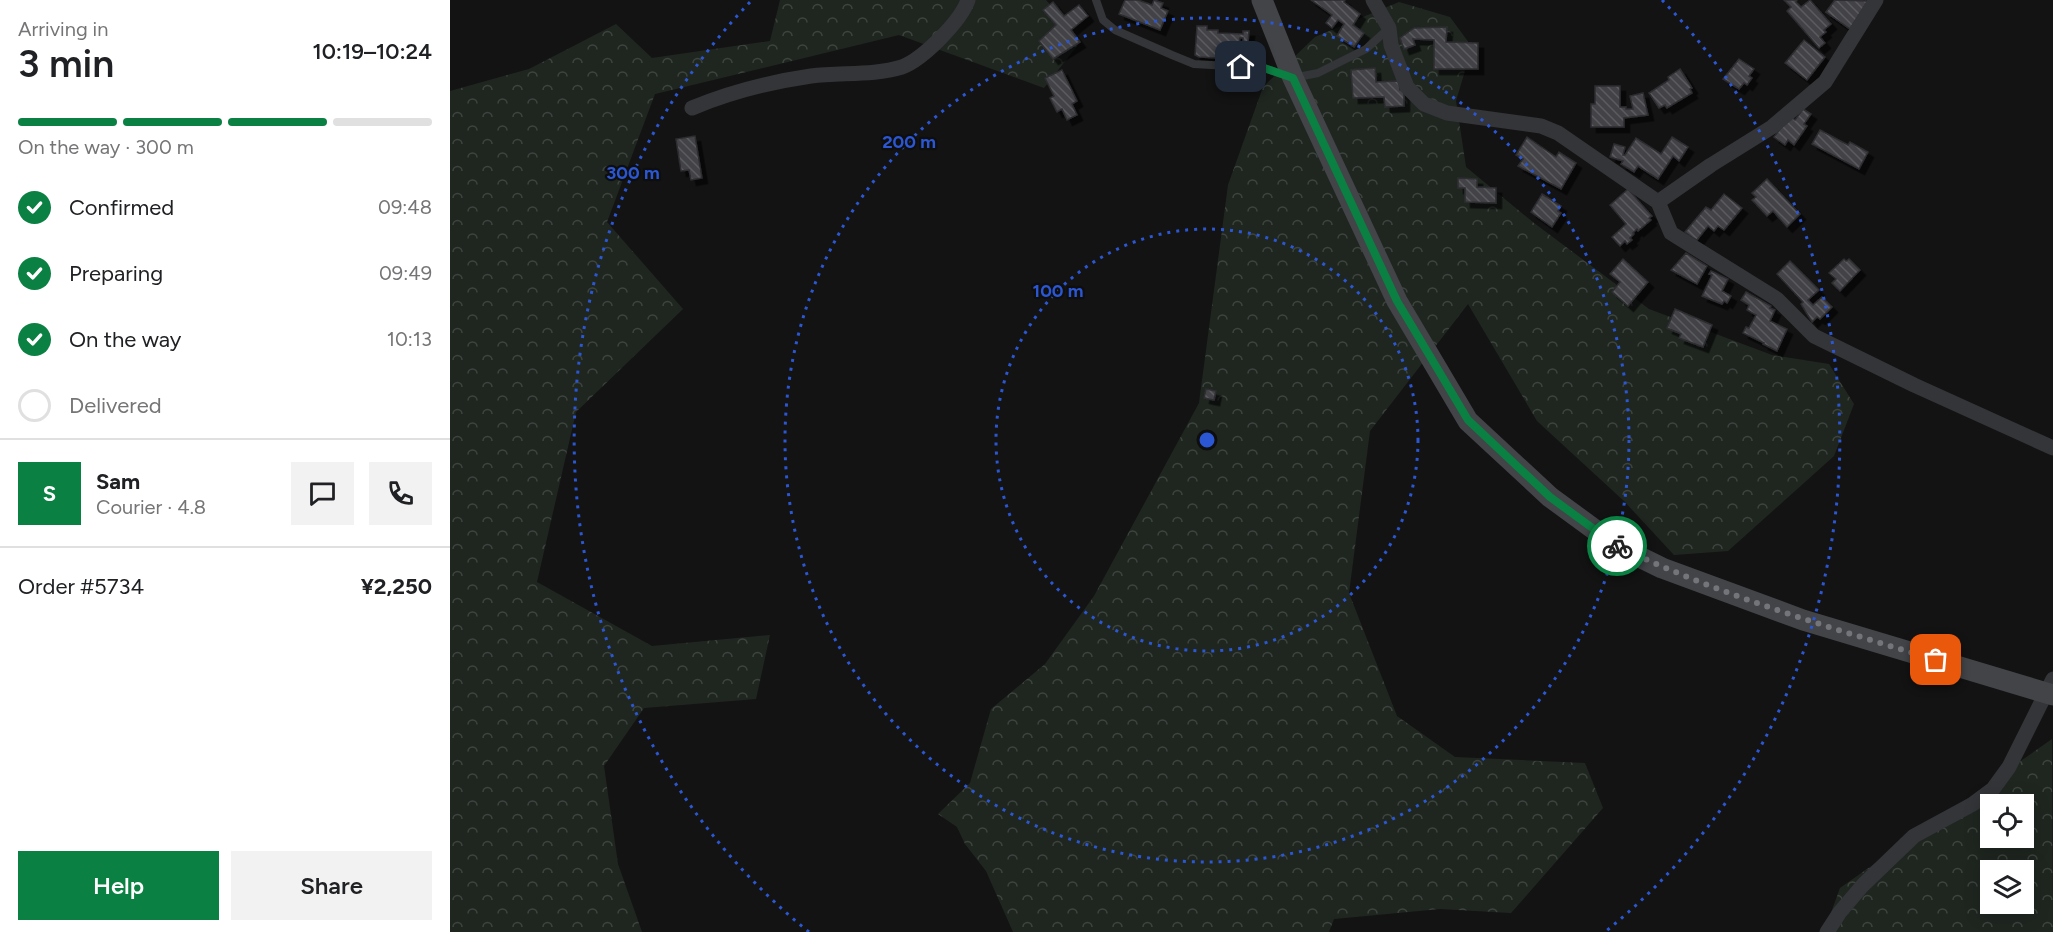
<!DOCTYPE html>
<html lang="en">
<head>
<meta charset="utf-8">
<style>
  :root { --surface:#fff; --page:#f2f2f2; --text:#202124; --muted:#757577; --line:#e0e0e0; --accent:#0b8043 }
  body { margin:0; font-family:Figtree,sans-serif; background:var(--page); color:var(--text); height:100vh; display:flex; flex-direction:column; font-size:22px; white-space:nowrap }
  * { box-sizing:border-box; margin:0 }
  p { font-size:20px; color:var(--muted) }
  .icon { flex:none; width:33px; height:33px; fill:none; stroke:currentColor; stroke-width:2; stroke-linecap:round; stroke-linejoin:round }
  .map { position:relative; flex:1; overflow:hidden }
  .side { display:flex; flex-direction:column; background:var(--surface); width:450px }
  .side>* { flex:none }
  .tools { position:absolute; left:1530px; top:794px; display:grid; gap:12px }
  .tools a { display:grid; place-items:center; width:54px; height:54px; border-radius:0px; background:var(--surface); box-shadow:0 3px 15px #0003; font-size:30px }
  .pin { position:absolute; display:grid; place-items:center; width:51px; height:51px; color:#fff; margin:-26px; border-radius:12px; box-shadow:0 3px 9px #0006 }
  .courier { position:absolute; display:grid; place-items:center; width:60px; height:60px; margin:-30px; border:4px solid #0b8043; border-radius:50%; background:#fff; color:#222; box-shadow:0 2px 8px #0007 }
  .head em { font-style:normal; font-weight:600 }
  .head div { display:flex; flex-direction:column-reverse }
  .head { display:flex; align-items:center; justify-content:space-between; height:102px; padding:0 18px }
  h1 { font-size:39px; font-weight:600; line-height:45px }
  .bar { display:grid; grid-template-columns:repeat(4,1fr); gap:9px 6px; align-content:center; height:72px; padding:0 18px }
  .bar i { height:8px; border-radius:4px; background:var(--line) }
  .bar .selected { background:var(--accent) }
  .bar p { grid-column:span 4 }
  .line { display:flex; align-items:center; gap:15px; padding:0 18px; border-top:2px solid var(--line) }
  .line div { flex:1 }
  .round { display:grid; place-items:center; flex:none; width:63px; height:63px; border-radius:0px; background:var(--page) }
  ol { padding:0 18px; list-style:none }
  li { display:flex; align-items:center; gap:18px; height:66px }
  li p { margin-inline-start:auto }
  li .icon { padding:6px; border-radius:50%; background:var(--accent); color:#fff; stroke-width:4 }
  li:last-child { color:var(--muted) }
  li i { width:33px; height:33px; border:3px solid var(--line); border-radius:50% }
  .cta { display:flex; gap:12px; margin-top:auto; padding:12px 18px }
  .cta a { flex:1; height:69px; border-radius:0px; background:var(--accent); color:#fff; font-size:24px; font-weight:600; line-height:69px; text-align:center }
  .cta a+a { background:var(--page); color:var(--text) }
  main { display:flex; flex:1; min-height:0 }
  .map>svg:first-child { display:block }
  .forest { fill:url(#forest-crowns); fill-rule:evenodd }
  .building { fill:url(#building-back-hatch); stroke:#2d2d30; stroke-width:1.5; filter:url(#shadow) }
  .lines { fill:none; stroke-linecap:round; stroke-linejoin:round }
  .lane { stroke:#343538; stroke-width:8 }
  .street { stroke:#343538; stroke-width:15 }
  .secondary { stroke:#424448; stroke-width:21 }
  .done { stroke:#73757b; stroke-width:6; stroke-dasharray:0 10.8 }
  .route { stroke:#0b8043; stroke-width:8 }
  .ring { fill:none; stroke:#2b57d4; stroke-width:3; stroke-dasharray:3 6 }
  .centre { fill:#2b57d4; stroke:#0e0e0f; stroke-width:3 }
  .ring-label { font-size:18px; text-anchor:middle; font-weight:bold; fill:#2b57d4; stroke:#0e0e0f; stroke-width:4.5; stroke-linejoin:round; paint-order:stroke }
</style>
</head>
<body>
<main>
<section class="side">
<div class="head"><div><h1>3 min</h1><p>Arriving in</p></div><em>10:19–10:24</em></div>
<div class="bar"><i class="selected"></i><i class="selected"></i><i class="selected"></i><i></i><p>On the way · 300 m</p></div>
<ol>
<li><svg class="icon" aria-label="check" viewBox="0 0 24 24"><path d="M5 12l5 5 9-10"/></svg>Confirmed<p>09:48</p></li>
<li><svg class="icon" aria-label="check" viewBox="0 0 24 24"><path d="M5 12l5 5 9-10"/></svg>Preparing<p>09:49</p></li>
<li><svg class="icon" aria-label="check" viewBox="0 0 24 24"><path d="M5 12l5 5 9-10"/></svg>On the way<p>10:13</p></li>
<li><i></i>Delivered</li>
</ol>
<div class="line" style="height:108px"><b class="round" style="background:var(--accent);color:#fff">S</b><div><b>Sam</b><p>Courier · 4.8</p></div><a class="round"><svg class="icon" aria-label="chat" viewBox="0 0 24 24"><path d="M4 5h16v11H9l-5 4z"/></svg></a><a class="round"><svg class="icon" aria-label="phone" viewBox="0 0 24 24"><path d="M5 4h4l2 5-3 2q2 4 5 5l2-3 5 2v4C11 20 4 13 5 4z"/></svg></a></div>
<div class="line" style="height:78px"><div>Order #5734</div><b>¥2,250</b></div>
<div class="cta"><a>Help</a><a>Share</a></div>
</section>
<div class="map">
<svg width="1603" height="932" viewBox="0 0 1603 932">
  <defs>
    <pattern id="forest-crowns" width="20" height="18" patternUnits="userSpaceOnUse" patternTransform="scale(1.5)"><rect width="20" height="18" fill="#1f2620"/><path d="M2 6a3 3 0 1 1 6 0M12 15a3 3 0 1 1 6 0" fill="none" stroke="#3d433e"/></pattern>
    <pattern id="building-back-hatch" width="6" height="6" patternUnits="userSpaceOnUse" patternTransform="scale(1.5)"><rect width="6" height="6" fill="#424347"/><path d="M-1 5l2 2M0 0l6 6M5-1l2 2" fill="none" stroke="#5a5b5f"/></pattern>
    <filter id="shadow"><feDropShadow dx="5.5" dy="5.5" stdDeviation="0" flood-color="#0009"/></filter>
  </defs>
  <rect width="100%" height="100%" fill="#131314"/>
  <g class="forest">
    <path d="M330,0h266l35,41 -37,47 -145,-53 -244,59 -48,128 76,87 -107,103 -39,170 115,64 118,-11 -14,64 -112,9 -40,58 14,98 24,68h-192v-841l79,-22 87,-45 36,34 118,-17z"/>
    <path d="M949,2l51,15 22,30 -16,54 10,66 68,56 115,86 123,46 57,9 25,40 -20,52 -106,95 -54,4 -50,-54 -87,-80 -69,-117 -98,127 -21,162 48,123 58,41 130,6 18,45 -92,105 -71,-4 -106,10 -5,13h-316l-27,-61 -21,-27 -8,-17 -19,-13 32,-31 21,-74 54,-45 49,-68 105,-193 29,-218 35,-98 52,-50z"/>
    <path d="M1602,739l1,193h-229l16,-44zM1540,804h34v33h-34zM1540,870h34v33h-34z"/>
  </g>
  <g class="building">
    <path d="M675,0h13l14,5 2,-5 9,3 -2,5 7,3 -8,19 -41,-16z"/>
    <path d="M861,0h34l-1,2 16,12 -7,11 11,8 -10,14 -17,-11 7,-12 -6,-4 -6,8 -6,-5 6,-8z"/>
    <path d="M1334,0h13l-1,2 5,5 9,-7 21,24 -7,6 2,2 -6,5 5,6 -6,5 -32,-37 4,-4z"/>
    <path d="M1385,0l33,1 -18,28 -24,-17z"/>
    <path d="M1385,0l33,1 -18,28 -24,-17z"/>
    <path d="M603,2l11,14 15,-11 9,11 -17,14 9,12 -27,17 -14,-18 17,-16 -13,-15z"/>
    <path d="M747,26h10v4h11v3l25,1v-3h6l-1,12h-5v-5h-3l-3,21 -38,-2 -4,-2z"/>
    <path d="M997,27l-1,15 32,1v26h-44v-29l-21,-1 2,6 -11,4 -4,-11 14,-10z"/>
    <path d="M1354,40l21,17 -18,23 -22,-17z"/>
    <path d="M1289,59l15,10 -5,7 3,2 -5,7 -3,-2 -5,6 -16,-10z"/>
    <path d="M925,68l1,14 23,-1 1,9h4v16l-19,1 -1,-10 -31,1 -2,-28z"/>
    <path d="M1230,69l12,19 -2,1 2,4 -25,15 -2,-3 -6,3 -10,-15 20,-13 -1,-3z"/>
    <path d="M612,70l15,31 -5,3 5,11 -10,5 -5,-11 -5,3 -7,-14 4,-2 -9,-18z"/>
    <path d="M1145,86h25v21h6v2h7l-3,-13 13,-3 5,22 -24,3v9h-33v-23h4z"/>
    <path d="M1353,109l8,5 -7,10 3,2 -13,19 -6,-5 -3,5 -11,-8 16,-21 5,4z"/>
    <path d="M1370,130l28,15 2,-3 18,10 -9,17 -47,-25z"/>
    <path d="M245,136l7,42 -11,2 -2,-10 -8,1 -5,-32z"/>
    <path d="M1077,137l29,20 3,-5 17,11 -15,26 -43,-23 5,-7 -7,-4z"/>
    <path d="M1222,137l16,10 -9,14 -6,-5 -15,23 -20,-13 -4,6 -13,-8 2,-3 -13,-4 4,-13 11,3 -2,8h2l11,-17 25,16z"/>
    <path d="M1008,178l19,1v8l19,1v15l-31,-1v-14h-7z"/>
    <path d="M1317,179l33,35 -13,13 -14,-16 -6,5 -15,-16 4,-3 -4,-4z"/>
    <path d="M1178,189l24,27 -3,2 2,2 -13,11 -1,-2 -4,4 1,1 -4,4 2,2 -5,4 -2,-3 -5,5 -8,-9 14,-13 -16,-19z"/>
    <path d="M1092,194l19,12 -3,5 3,2 -9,14 -21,-15z"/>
    <path d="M1274,194l18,14 -18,22 -6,-4 -4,5 -6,-5 -11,14 -4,-2 -8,-6 21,-25 5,3z"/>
    <path d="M1236,253l21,13 -10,18 -26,-14z"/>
    <path d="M1173,259l25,23 -20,24 -16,-14 8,-10 -10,-8z"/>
    <path d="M1394,259l2,2 3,-2 11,11 -20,21 -8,-8 4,-4 -7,-6z"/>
    <path d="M1340,261l29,29 -11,10 5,5 9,-8 10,10 -12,12 -3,-2 -5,5 -11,-18 2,-2 -26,-28z"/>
    <path d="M1261,271l17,8 -6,12 9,5 -4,7 -3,-2 -2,3 -20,-8 10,-21 -3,-1z"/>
    <path d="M1296,292l25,14 -1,2 5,2 -5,11 17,8 -10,22 -14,-7 1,-1 -21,-10 3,-6 3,1 7,-13 -9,-5 2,-5 -8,-5z"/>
    <path d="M1225,309l37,16 -9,22 -24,-9 2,-4 -14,-6z"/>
    <path d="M756,389l10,2 -2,9 -10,-2z"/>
  </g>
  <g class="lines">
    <path class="lane" d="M646,0l7,20 12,10 57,25 22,9 70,4 29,10 25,-5 48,-24 22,-20"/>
    <g class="street">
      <path d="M923,0l16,28 2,17 16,42 17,17 23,9 94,13 17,7 100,69 13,31 106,66 37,37 100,49 139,63"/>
      <path d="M242,108c38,-16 78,-26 119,-32 29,-4 62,0 91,-9 21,-8 59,-46 66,-67"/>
      <path d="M1208,202l53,-37 61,-38 53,-45 51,-82"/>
      <path d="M1377,932l13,-20 23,-27 51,-49 59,-32 20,-15 16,-22 44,-88"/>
    </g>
    <path class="secondary" d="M812,0l31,78 104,223 71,120 82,76 67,49 45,22 141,52 250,75"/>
  </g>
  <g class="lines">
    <path class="done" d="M1167,546c102,49 211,81 319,114"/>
    <path class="route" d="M791,67l23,1 29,10 104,223 71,119 82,77 67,49"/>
  </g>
  <g class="ring">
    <circle cx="757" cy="440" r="211"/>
    <circle cx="757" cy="440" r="422"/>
    <path d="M359 932A633 633 0 0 1 302 0M1212 0A633 633 0 0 1 1155 932"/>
  </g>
  <circle cx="757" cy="440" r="9" class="centre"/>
  <g class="ring-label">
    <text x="459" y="148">200 m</text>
    <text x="183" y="179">300 m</text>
    <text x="608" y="297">100 m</text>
  </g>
</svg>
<div class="tools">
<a><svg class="icon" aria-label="locate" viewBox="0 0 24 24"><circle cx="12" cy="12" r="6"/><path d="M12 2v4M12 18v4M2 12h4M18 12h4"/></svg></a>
<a><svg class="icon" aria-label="layers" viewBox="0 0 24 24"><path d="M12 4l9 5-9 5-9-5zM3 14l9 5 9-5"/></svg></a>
</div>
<div class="pin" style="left:1486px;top:660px;background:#ea580c"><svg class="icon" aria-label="bag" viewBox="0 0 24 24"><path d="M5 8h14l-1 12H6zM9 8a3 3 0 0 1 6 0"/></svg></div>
<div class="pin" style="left:791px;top:67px;background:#1f2937"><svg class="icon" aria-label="home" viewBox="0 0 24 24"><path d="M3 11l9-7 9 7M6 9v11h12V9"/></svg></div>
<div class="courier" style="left:1167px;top:546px"><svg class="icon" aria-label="bike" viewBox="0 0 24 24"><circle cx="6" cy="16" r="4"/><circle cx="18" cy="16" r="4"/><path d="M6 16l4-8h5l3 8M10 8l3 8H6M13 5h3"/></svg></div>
</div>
</main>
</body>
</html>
